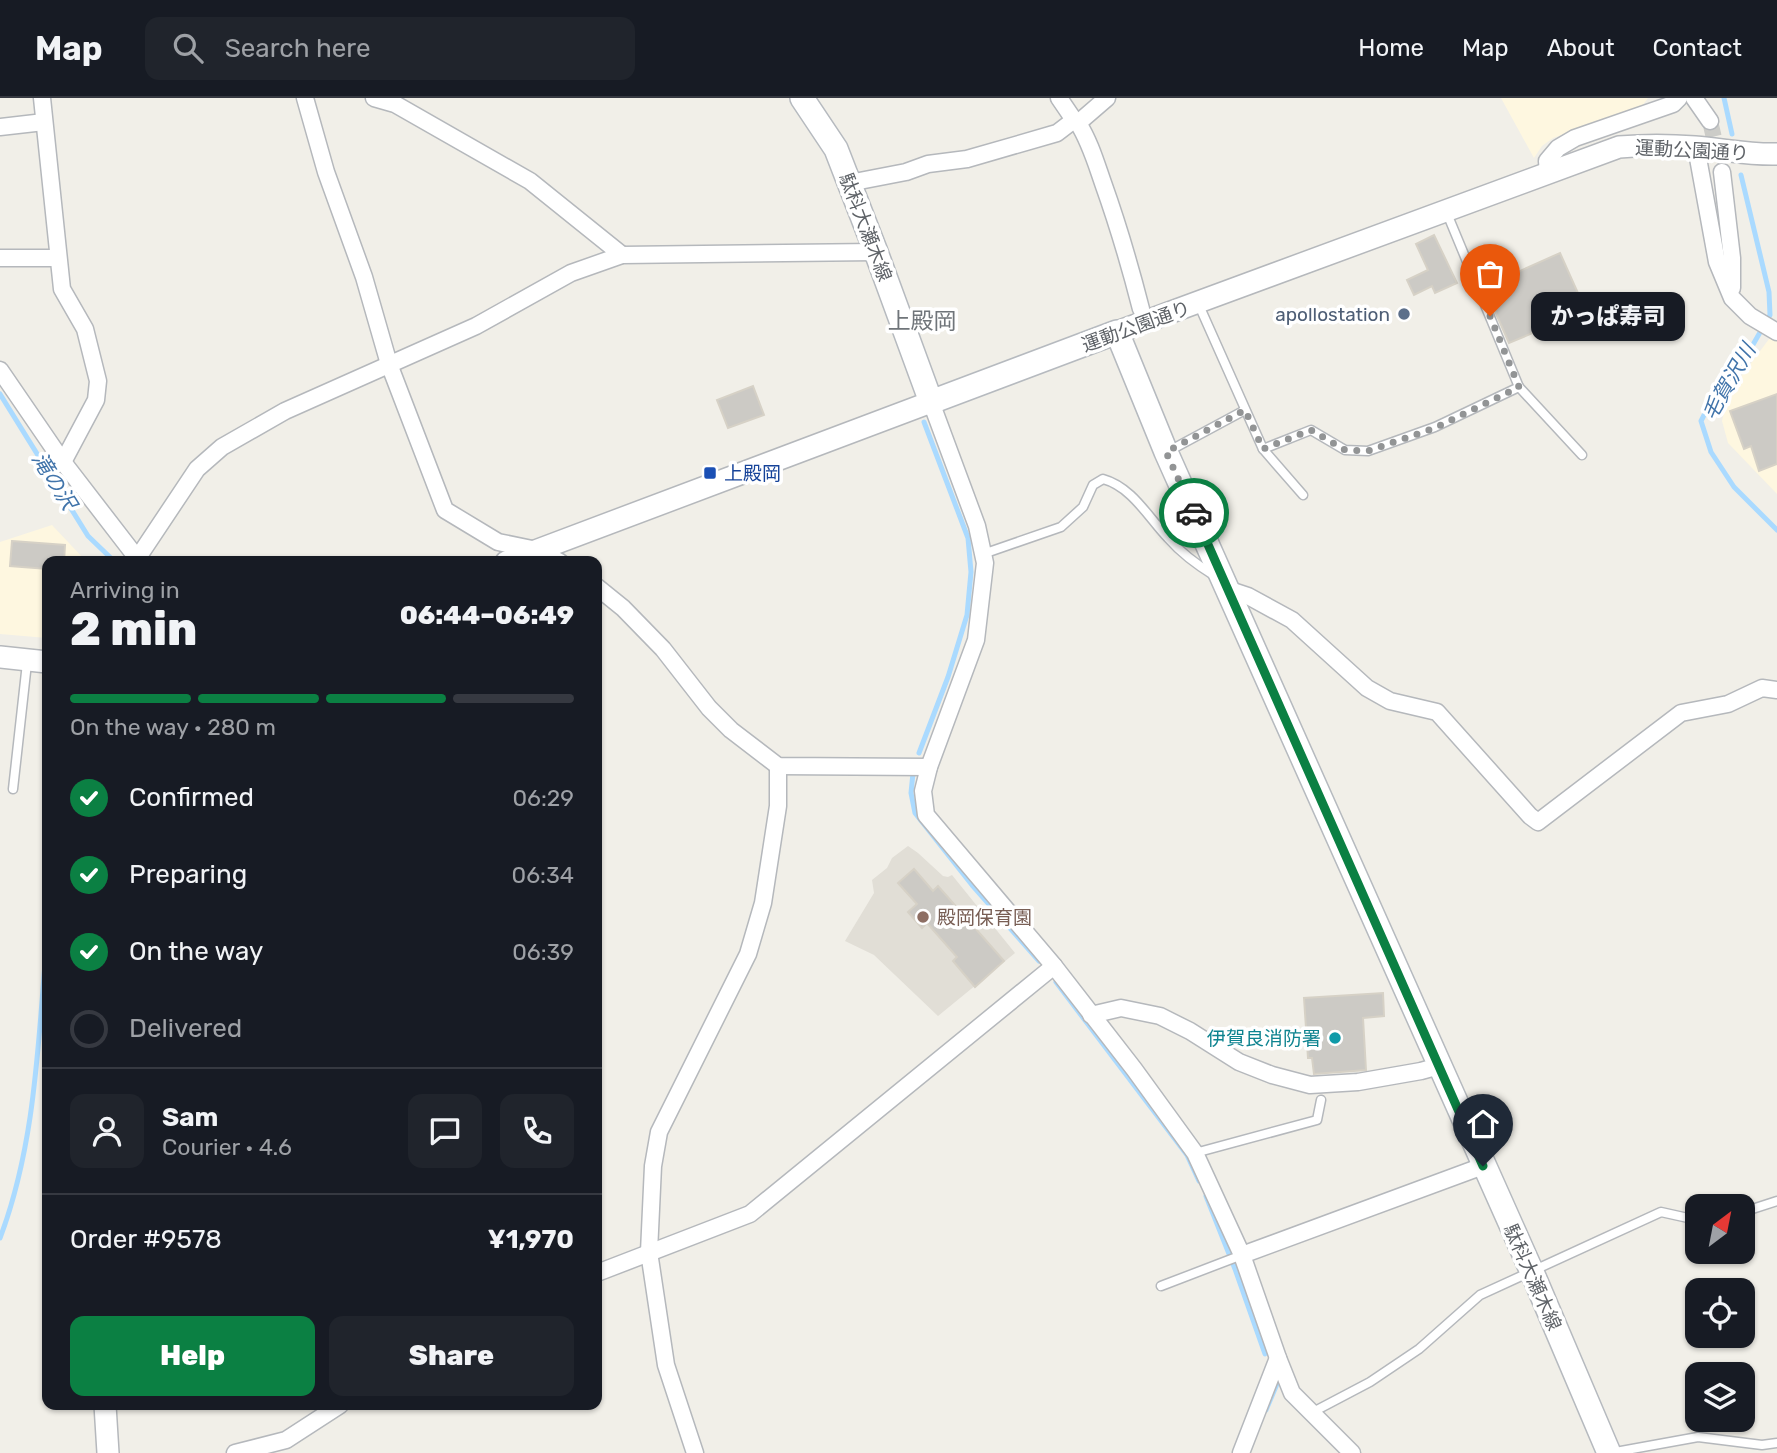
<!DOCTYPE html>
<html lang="en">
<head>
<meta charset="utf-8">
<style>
  :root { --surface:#171b24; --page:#20242c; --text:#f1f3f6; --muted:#9ea1a6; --line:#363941; --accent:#0b8043 }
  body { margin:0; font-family:Rubik,"Noto Sans JP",sans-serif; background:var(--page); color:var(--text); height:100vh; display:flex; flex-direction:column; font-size:26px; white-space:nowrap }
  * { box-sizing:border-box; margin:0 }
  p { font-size:23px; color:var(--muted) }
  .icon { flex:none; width:38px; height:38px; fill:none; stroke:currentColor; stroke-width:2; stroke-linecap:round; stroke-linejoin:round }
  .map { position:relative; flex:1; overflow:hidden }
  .side { position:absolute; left:42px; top:458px; width:560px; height:854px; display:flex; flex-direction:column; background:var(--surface); border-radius:14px; box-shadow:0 2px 5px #0004 }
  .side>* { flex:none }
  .needle { width:46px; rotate:32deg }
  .controls { position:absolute; left:1685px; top:1096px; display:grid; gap:14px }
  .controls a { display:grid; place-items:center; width:70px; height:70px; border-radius:14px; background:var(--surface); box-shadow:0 2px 5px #0004; font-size:35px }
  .pin { position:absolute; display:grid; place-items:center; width:60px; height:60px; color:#fff; margin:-72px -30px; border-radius:50% 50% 50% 0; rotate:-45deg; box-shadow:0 0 7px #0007 }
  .pin .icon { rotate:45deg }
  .courier { position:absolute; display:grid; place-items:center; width:70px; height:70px; margin:-35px; border:5px solid #0b8043; border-radius:50%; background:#fff; color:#222; box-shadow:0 2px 9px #0007 }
  .bubble { position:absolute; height:49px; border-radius:14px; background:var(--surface); box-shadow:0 2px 5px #0004; font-size:23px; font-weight:800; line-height:49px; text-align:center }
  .headline em { font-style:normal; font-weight:800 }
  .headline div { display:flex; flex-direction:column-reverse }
  .headline { display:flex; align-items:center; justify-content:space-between; height:119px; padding:0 28px }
  h1 { font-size:46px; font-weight:800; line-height:52px }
  .bar { display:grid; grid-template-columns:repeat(4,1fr); gap:10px 7px; align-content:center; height:84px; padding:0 28px }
  .bar i { height:9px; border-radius:5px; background:var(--line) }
  .bar .selected { background:var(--accent) }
  .bar p { grid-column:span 4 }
  .line { display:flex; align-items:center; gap:18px; padding:0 28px; border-top:2px solid var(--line) }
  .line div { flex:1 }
  .round { display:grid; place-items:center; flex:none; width:74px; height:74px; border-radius:14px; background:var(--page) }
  ol { padding:0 28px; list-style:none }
  li { display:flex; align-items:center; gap:21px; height:77px }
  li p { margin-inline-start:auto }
  li .icon { padding:7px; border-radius:50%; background:var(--accent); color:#fff; stroke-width:4 }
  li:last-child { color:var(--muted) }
  li i { width:38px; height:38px; border:4px solid var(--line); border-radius:50% }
  .primary-button { display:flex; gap:14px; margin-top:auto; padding:14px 28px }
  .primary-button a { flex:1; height:80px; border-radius:14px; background:var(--accent); color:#fff; font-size:28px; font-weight:800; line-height:80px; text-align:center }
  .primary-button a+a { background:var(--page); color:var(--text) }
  header { display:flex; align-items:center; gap:42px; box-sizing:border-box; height:98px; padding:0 35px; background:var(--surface); border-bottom:2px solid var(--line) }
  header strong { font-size:33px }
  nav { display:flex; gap:38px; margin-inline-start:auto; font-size:24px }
  .search { width:490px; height:63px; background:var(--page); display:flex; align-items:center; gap:18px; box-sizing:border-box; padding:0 24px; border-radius:14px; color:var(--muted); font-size:26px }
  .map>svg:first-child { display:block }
  .commercial { fill:#fef7e0 }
  .education { fill:#e1ded6 }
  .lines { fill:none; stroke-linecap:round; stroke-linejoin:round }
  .stream { stroke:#aadaff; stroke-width:5 }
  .building { fill:#cccac5; stroke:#d6d1c6; stroke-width:2 }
  .minor-tunnel { stroke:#ccccc8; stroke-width:16; stroke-dasharray:16 8; stroke-linecap:butt }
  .service-casing { stroke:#b5b8bc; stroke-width:11 }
  .minor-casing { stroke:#b5b8bc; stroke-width:19 }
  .tertiary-casing { stroke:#b5b8bc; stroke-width:24 }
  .secondary-casing { stroke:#b6babf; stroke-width:26 }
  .service { stroke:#fff; stroke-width:8 }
  .minor { stroke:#fff; stroke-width:16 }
  .tertiary { stroke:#fff; stroke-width:21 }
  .secondary { stroke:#fff; stroke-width:23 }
  .done { stroke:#929495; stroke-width:7; stroke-dasharray:0 12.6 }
  .route { stroke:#0b8043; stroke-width:9 }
  .service-dot { fill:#5c6f8a; stroke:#fff; stroke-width:2.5 }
  .transit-dot { fill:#1a4fb4; stroke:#fff; stroke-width:2.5 }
  .education-dot { fill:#8d6e63; stroke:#fff; stroke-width:2.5 }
  .culture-dot { fill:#0f9aa8; stroke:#fff; stroke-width:2.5 }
  .labels { text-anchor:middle; stroke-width:7; stroke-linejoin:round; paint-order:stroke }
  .street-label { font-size:19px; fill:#5f6368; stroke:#fff }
  .service-label { font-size:19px; fill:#4e5e75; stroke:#fff; text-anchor:end }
  .transit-label { font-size:19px; fill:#164399; stroke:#fff; text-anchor:start }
  .education-label { font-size:19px; fill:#785e54; stroke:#fff; text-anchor:start }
  .culture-label { font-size:19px; fill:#0d838f; stroke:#fff; text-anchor:end }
  .water-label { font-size:21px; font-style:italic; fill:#4174aa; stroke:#fff }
  .quarter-label { font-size:23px; fill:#70757a; stroke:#fff }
</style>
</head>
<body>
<header>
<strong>Map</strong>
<div class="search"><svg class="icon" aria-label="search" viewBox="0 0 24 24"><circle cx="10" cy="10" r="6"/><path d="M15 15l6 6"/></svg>Search here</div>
<nav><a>Home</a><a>Map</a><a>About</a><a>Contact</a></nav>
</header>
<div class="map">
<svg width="1777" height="1355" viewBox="0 0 1777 1355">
  <rect width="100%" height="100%" fill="#f1efe8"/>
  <g class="commercial">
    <path d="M1501,0h147l-6,8 -89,32 -11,8 -8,12z"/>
    <path d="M1777,240v156l-49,-51 -6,-22 6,-27 41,-55z"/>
    <path d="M52,427l35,37h-40v76l-47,-4v-92z"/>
  </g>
  <path class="education" d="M908,748l10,7 25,23 5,1 4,-2 63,78 -77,63 -64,-61 -29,-14 29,-48 -2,-13 15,-12 5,-10z"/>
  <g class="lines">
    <g class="stream">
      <path d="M1724,0l8,36"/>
      <path d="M1741,77l28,117 1,23 -27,47 -28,32 -14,27 10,31 23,35 43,43"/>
      <path d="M0,296l88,142 27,26"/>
      <path d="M919,655l29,-76 19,-62 4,-43 -3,-34 -44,-116"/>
      <path d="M913,675l-2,20 4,20 57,72 67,76"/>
      <path d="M1056,884l131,173 12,26"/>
      <path d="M1206,1098l29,73 30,85"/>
      <path d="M0,1140c36,-95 38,-198 47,-298"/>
      <path d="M1266,1312l11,-26"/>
    </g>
  </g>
  <g class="building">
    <path d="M1434,137l23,48 -22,10 -3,-7 -18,9 -7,-15 21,-10 -12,-26z"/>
    <path d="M1560,155l26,58 -24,11 -3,-6 -25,11 1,5 -26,11 -23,-52 9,-4 -2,-4z"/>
    <path d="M753,288l11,29 -36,13 -11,-28z"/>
    <path d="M1777,296v70l-18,7 -8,-25 -7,3 -14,-38z"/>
    <path d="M12,443l53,4 -1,17h-17v7l-37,-3z"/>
    <path d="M914,771l19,22 5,-5 66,75 -29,26 -22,-26 4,-4 -30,-34 -5,5 -14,-16 9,-8 -19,-21z"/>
    <path d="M1383,895l1,23 -21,2 3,52 -52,4 -2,-16h-4l-4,-60z"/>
  </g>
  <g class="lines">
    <path class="minor-tunnel" d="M1710,23l12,51"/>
    <g class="service-casing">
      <g id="service">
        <path d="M1446,113l73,176"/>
        <path d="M1198,205l65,146 48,-19 34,20 23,1 67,-24 84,-40 63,68"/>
        <path d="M1263,351l40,46"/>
        <path d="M1167,354l78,-42"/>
        <path d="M983,456l78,-27 22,-20 10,-22 10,-6c29,8 45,38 65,59 14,16 29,27 47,38"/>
        <path d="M13,691l14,-126"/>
        <path d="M1195,1055l122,-33 4,-20"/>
        <path d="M1743,1114l34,-11"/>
        <path d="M1161,1188l81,-31"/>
        <path d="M1313,1314l57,-30 49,-33 61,-54 181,-83 27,6h10"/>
        <path d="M1610,1355l88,-16 64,8 15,-2"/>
      </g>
    </g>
    <g class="minor-casing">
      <g id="minor">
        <path d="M42,0l20,191 23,40 13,52 -2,19 -33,62"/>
        <path d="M305,0l21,74 38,105 25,87 56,146 53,32 39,8 23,12"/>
        <path d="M374,0l21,6 135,77 92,74"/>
        <path d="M1059,0l15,22 4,3"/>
        <path d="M1107,0l-29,25c12,19 18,40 25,60 15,42 27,83 38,126"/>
        <path d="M1694,0l16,23"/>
        <path d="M0,29l44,-5"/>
        <path d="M1696,49l21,115 15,36 18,18 27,16"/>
        <path d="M1722,74l10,86v30"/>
        <path d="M1548,75l-1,-12 11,-13 17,-10 98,-34 6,-6"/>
        <path d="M849,85l57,-11 22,-8 39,-5 90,-26 17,-13"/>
        <path d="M0,160h57"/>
        <path d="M0,272l63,92 74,96"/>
        <path d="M931,304l46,124 8,37 -9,77 -47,127 -6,24 3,24 128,151 80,103 61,84 47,102 36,103 14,35 60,60"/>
        <path d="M135,464l62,-93 25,-22 63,-36 191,-85 95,-53 51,-18 254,-3"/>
        <path d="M597,489l26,21 40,41 46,59 22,22 47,36 151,1"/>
        <path d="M1227,491l21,7 44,24 75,68 23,13 47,11 93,104 8,6 143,-109 47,-9 34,-16 15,2"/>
        <path d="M1091,917l30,-7 39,8 30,15 49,31 33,13 38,10 48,-3 63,-11 18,-5"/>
        <path d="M1242,1157l241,-89"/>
        <path d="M597,1175l153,-59 304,-248"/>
        <path d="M235,1355l51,-13 54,-35"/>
        <path d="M695,1355l-29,-88 -17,-113 4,-86 6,-34 89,-178 15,-51 15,-97v-40"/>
        <path d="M1241,1355l37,-95"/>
      </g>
    </g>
    <g class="tertiary-casing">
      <g id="tertiary">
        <path d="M1117,234l502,-185c25,-2 50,-2 76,0 28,2 54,8 82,7"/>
        <path d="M506,464l425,-160"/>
        <path d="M0,559l47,5"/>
        <path d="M105,1307l3,48"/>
      </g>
    </g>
    <g class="secondary-casing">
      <path id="secondary" d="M802,0l34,51 40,103 55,150 186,-70 49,120 366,820 77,181"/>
    </g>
    <use href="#service" class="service"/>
    <use href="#minor" class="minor"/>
    <use href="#tertiary" class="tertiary"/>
    <use href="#secondary" class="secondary"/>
  </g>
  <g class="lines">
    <path class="done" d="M1194,415l-28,-61 79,-42 18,39 48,-19 34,20 23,1 67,-23 84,-41 -29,-71"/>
    <path class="route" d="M1194,415l289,653"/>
  </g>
  <circle class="service-dot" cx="1404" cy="216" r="7"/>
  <rect class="transit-dot" x="703" y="368" width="14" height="14" rx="3.5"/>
  <circle class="education-dot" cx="923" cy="819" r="7"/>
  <circle class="culture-dot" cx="1335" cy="940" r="7"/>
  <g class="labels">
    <g class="street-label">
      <text transform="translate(1692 52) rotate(3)" y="7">運動公園通り</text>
      <text transform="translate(866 129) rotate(69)" y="7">駄科大瀬木線</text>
      <text transform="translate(1136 228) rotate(-20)" y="7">運動公園通り</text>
      <text transform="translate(1533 1179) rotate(66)" y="7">駄科大瀬木線</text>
    </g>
    <g class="service-label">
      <text x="1390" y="223">apollostation</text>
    </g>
    <g class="transit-label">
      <text x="724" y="382">上殿岡</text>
    </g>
    <g class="education-label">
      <text x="937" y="826">殿岡保育園</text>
    </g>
    <g class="culture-label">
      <text x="1321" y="947">伊賀良消防署</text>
    </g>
    <g class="water-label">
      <text transform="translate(1729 284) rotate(-60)" y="7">毛賀沢川</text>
      <text transform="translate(54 383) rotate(58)" y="7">滝の沢</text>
    </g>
    <g class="quarter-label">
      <text x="922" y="231">上殿岡</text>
    </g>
  </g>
</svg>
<div class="controls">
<a><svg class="needle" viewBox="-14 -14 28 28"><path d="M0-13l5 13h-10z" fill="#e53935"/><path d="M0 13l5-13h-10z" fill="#9ea1a6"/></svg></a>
<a><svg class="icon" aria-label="locate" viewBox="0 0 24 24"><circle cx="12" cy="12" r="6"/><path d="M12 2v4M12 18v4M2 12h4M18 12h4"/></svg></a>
<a><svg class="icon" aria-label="layers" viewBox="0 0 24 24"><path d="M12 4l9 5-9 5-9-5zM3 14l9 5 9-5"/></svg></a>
</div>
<div class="pin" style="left:1490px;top:218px;background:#ea580c"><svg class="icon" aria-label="bag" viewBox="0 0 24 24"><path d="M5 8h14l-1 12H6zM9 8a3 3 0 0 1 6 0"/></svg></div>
<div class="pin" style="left:1483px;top:1068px;background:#1f2937"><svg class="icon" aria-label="home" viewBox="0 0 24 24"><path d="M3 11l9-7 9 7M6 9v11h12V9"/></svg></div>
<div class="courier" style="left:1194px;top:415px"><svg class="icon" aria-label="car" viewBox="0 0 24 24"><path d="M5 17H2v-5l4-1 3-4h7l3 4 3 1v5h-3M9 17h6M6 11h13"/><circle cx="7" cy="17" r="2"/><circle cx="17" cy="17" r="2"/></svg></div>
<div class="bubble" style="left:1531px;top:194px;width:154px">かっぱ寿司</div>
<section class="side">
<div class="headline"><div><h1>2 min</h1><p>Arriving in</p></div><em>06:44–06:49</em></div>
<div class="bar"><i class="selected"></i><i class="selected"></i><i class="selected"></i><i></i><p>On the way · 280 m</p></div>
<ol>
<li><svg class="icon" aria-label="check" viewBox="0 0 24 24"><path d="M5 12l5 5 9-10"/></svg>Confirmed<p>06:29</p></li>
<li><svg class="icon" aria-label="check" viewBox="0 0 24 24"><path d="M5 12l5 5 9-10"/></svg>Preparing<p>06:34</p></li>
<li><svg class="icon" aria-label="check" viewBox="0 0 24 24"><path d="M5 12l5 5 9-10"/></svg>On the way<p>06:39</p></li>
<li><i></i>Delivered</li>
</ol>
<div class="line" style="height:126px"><a class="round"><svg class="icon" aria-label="person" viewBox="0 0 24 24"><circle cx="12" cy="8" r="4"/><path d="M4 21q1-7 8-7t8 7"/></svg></a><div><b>Sam</b><p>Courier · 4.6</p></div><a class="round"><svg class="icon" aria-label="chat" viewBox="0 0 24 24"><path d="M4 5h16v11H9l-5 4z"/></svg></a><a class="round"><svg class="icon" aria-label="phone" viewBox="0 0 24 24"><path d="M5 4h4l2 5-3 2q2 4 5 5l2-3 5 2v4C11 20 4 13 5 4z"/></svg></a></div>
<div class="line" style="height:91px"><div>Order #9578</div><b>¥1,970</b></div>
<div class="primary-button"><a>Help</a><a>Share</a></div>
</section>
</div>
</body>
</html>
